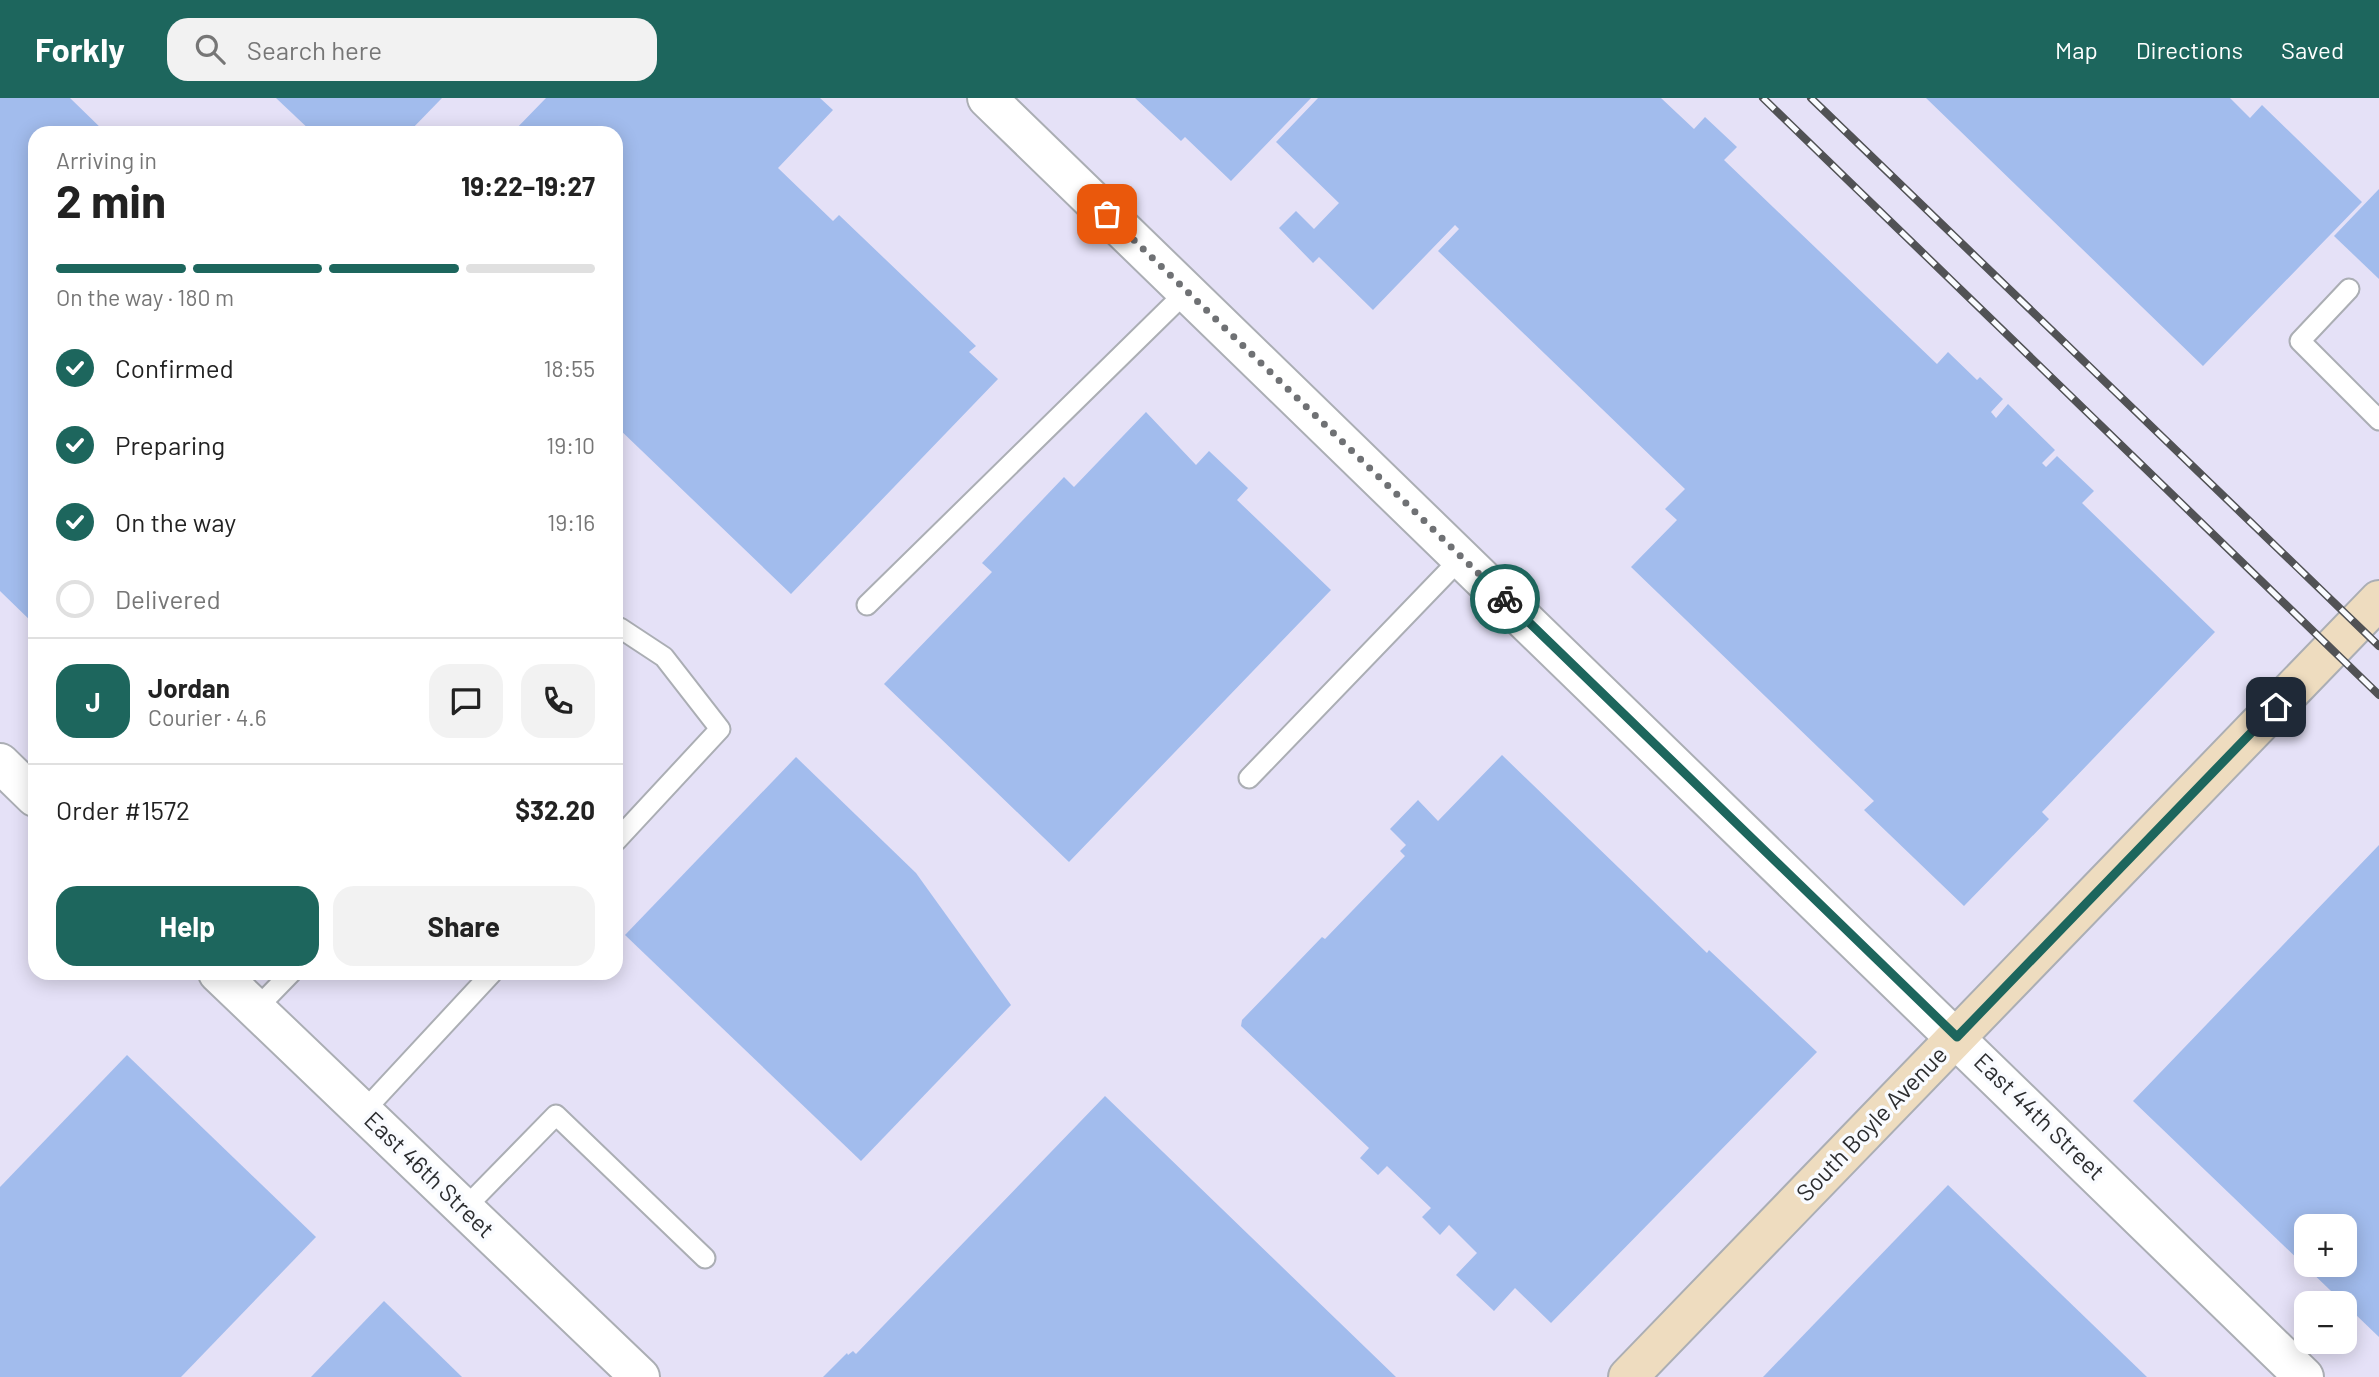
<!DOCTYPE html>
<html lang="en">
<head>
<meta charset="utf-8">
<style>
  :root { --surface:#fff; --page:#f2f2f2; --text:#222; --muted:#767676; --line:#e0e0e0; --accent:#1d665d }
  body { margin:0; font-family:Barlow,sans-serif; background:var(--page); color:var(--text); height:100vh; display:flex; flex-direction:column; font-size:26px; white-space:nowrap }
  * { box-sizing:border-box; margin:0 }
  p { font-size:23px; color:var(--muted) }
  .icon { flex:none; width:38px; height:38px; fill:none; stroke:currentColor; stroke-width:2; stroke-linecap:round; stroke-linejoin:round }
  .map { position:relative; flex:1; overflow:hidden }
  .details { position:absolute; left:28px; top:28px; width:595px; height:854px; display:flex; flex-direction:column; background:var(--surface); border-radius:21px; box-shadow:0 4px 18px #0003 }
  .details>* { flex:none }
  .controls { position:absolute; left:2294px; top:1116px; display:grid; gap:14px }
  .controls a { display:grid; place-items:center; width:63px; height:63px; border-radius:14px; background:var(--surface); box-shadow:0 4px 18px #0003; font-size:35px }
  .pin { position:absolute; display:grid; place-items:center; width:60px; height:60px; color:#fff; margin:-30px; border-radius:14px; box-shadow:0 4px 10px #0006 }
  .courier { position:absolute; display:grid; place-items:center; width:70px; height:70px; margin:-35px; border:5px solid #1d665d; border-radius:50%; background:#fff; color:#222; box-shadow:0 2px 9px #0007 }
  .headline em { font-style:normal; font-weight:700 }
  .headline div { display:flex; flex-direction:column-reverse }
  .headline { display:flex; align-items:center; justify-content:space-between; height:119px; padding:0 28px }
  h1 { font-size:46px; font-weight:700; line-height:52px }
  .bar { display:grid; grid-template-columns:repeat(4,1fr); gap:10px 7px; align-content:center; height:84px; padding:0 28px }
  .bar i { height:9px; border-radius:5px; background:var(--line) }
  .bar .selected { background:var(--accent) }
  .bar p { grid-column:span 4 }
  .line { display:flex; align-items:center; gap:18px; padding:0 28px; border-top:2px solid var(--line) }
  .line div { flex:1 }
  .round { display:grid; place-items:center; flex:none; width:74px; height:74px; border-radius:21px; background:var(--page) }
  ol { padding:0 28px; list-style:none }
  li { display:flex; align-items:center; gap:21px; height:77px }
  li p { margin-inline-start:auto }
  li .icon { padding:7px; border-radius:50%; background:var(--accent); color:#fff; stroke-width:4 }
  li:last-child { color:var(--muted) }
  li i { width:38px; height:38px; border:4px solid var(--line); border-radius:50% }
  .primary-button { display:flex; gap:14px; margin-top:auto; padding:14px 28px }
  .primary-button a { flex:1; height:80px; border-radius:21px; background:var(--accent); color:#fff; font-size:28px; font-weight:700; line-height:80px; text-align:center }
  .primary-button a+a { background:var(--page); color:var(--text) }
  header { display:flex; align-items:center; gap:42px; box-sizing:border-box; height:98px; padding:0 35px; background:var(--accent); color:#fff }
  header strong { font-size:33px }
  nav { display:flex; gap:38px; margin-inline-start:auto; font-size:24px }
  .search { width:490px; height:63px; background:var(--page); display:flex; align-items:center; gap:18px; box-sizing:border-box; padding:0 24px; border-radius:21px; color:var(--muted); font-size:26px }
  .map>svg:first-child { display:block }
  .industrial { fill:#e5e1f7; fill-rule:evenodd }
  .building { fill:#a2bced; fill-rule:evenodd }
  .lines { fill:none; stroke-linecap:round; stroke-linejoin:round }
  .lane-casing { stroke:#abaeb4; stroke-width:23 }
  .street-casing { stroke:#abaeb4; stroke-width:42 }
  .secondary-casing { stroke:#abaeb4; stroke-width:42 }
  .lane { stroke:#fff; stroke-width:19 }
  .street { stroke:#fff; stroke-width:38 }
  .secondary { stroke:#eedcbf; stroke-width:38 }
  .rail-casing { stroke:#515255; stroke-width:8 }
  .rail { stroke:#f9fbff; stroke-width:5; stroke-dasharray:16; stroke-linecap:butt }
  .done { stroke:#6f7174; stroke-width:7; stroke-dasharray:0 12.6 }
  .route { stroke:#1d665d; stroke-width:9 }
  .labels { text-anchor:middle; stroke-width:7; stroke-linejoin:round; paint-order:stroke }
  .street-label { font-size:24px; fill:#2c2d2f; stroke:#f9fbff }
</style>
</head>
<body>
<header>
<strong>Forkly</strong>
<div class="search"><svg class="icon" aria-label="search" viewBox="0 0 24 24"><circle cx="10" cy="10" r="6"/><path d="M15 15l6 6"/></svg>Search here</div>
<nav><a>Map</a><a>Directions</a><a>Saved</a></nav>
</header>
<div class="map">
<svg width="2379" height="1279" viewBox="0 0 2379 1279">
  <rect width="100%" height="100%" fill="#ebeef4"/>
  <path class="industrial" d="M0,0h2379v1279h-2379zM35,35h581v840h-581zM2306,1129h39v38h-39zM2306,1206h39v38h-39z"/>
  <g class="building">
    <path d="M0,0h70l36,35h-71v492l-35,-34z"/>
    <path d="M276,0h166l-34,35h-95z"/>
    <path d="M546,0h274l13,12 -55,58 55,53 6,-6 137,131 -7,6 29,27 -207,215 -175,-168v-293h-104z"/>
    <path d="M1135,0h176l-80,83 -46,-44 -4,4z"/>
    <path d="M1318,0h343l33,31 11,-12 32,30 -13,13 213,204 11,-12 29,28 3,-3 23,22 -12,13 5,6 12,-14 47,46 -13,13 4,4 11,-11 37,35 -12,12 133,129 -173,180 7,7 -85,87 -100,-96 10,-9 -243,-234 46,-47 -12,-11 20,-20 -247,-238 21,-22 -4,-4 -82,85 -54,-53 -6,6 -34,-35 17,-17 18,18 25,-26 -63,-61z"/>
    <path d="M1926,0h304l20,20 12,-13 100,97 -159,164z"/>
    <path d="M2379,91v90l-45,-43z"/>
    <path d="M1146,314l50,53 13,-14 39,37 -11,12 94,90 -262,272 -185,-178 108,-112 -10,-9 82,-86 10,10z"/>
    <path d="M1502,657l205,198 2,-3 108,102 -266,271 -36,-35 -21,23 -38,-36 21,-22 -28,-28 -9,10 -18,-18 9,-9 -44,-42 -9,9 -18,-17 9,-10 -128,-122 1,-6 80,-83 3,2 80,-83 -5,-5 6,-6 -16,-16 28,-29 20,21z"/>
    <path d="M796,659l120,116 95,132 -150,156 -236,-226z"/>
    <path d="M2379,747v492l-246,-236zM2306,1129h39v38h-39z"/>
    <path d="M127,957l189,182 -135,140h-181v-190z"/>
    <path d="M1105,998l291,281h-573l24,-24 1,2 5,-4 3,3z"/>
    <path d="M1948,1087l199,192h-384z"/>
    <path d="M384,1203l78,76h-151z"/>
  </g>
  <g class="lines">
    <g class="lane-casing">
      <g id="lane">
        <path d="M2349,191l-49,52 79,79"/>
        <path d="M867,507l320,-314"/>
        <path d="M616,534l4,-4 44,29 56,72 -104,112"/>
        <path d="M1249,680l213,-221"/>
        <path d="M256,911l35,-36"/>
        <path d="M363,1014l129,-139"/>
        <path d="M464,1111l92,-94 149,143"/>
      </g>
    </g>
    <g class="street-casing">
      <g id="street">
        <path d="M987,0l1317,1279"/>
        <path d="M0,665l35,34"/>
        <path d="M218,875l422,404"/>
      </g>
    </g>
    <g class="secondary-casing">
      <path id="secondary" d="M1628,1279l751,-777"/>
    </g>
    <use href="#lane" class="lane"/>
    <use href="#street" class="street"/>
    <use href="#secondary" class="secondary"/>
    <g class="rail-casing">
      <g id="rail">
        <path d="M1763,0l616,597"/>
        <path d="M1811,0l568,548"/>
      </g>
    </g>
    <use href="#rail" class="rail"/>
  </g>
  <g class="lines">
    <path class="done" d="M1107,116l398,385"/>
    <path class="route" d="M1505,501l452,438 319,-330"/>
  </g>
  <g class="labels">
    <g class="street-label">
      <text transform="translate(2039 1019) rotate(44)" y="8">East 44th Street</text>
      <text transform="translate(1872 1026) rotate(-46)" y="8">South Boyle Avenue</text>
      <text transform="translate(429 1077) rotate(44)" y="8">East 46th Street</text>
    </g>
  </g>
</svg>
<div class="controls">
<a>+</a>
<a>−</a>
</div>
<div class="pin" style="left:1107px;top:116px;background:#ea580c"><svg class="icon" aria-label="bag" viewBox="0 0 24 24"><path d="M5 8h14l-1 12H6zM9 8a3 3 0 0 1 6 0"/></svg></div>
<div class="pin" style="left:2276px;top:609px;background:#1f2937"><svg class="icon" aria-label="home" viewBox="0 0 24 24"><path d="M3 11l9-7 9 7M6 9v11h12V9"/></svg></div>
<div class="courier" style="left:1505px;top:501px"><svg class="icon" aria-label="bike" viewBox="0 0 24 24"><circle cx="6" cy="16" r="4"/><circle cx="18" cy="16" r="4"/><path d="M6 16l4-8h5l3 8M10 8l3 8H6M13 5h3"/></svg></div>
<section class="details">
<div class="headline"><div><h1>2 min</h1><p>Arriving in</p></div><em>19:22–19:27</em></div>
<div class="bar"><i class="selected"></i><i class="selected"></i><i class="selected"></i><i></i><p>On the way · 180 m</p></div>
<ol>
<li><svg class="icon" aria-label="check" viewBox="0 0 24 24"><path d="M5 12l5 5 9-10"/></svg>Confirmed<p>18:55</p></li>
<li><svg class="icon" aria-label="check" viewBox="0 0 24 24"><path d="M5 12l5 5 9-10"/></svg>Preparing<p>19:10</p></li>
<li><svg class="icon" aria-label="check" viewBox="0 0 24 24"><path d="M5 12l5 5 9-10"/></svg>On the way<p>19:16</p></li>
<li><i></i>Delivered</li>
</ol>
<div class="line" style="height:126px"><b class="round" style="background:var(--accent);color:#fff">J</b><div><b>Jordan</b><p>Courier · 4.6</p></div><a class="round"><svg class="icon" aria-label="chat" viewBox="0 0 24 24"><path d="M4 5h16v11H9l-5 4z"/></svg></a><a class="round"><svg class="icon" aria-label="phone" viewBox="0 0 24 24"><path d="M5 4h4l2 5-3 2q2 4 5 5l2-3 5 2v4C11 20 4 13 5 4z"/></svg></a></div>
<div class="line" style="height:91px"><div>Order #1572</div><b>$32.20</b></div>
<div class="primary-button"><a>Help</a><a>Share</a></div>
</section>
</div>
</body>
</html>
